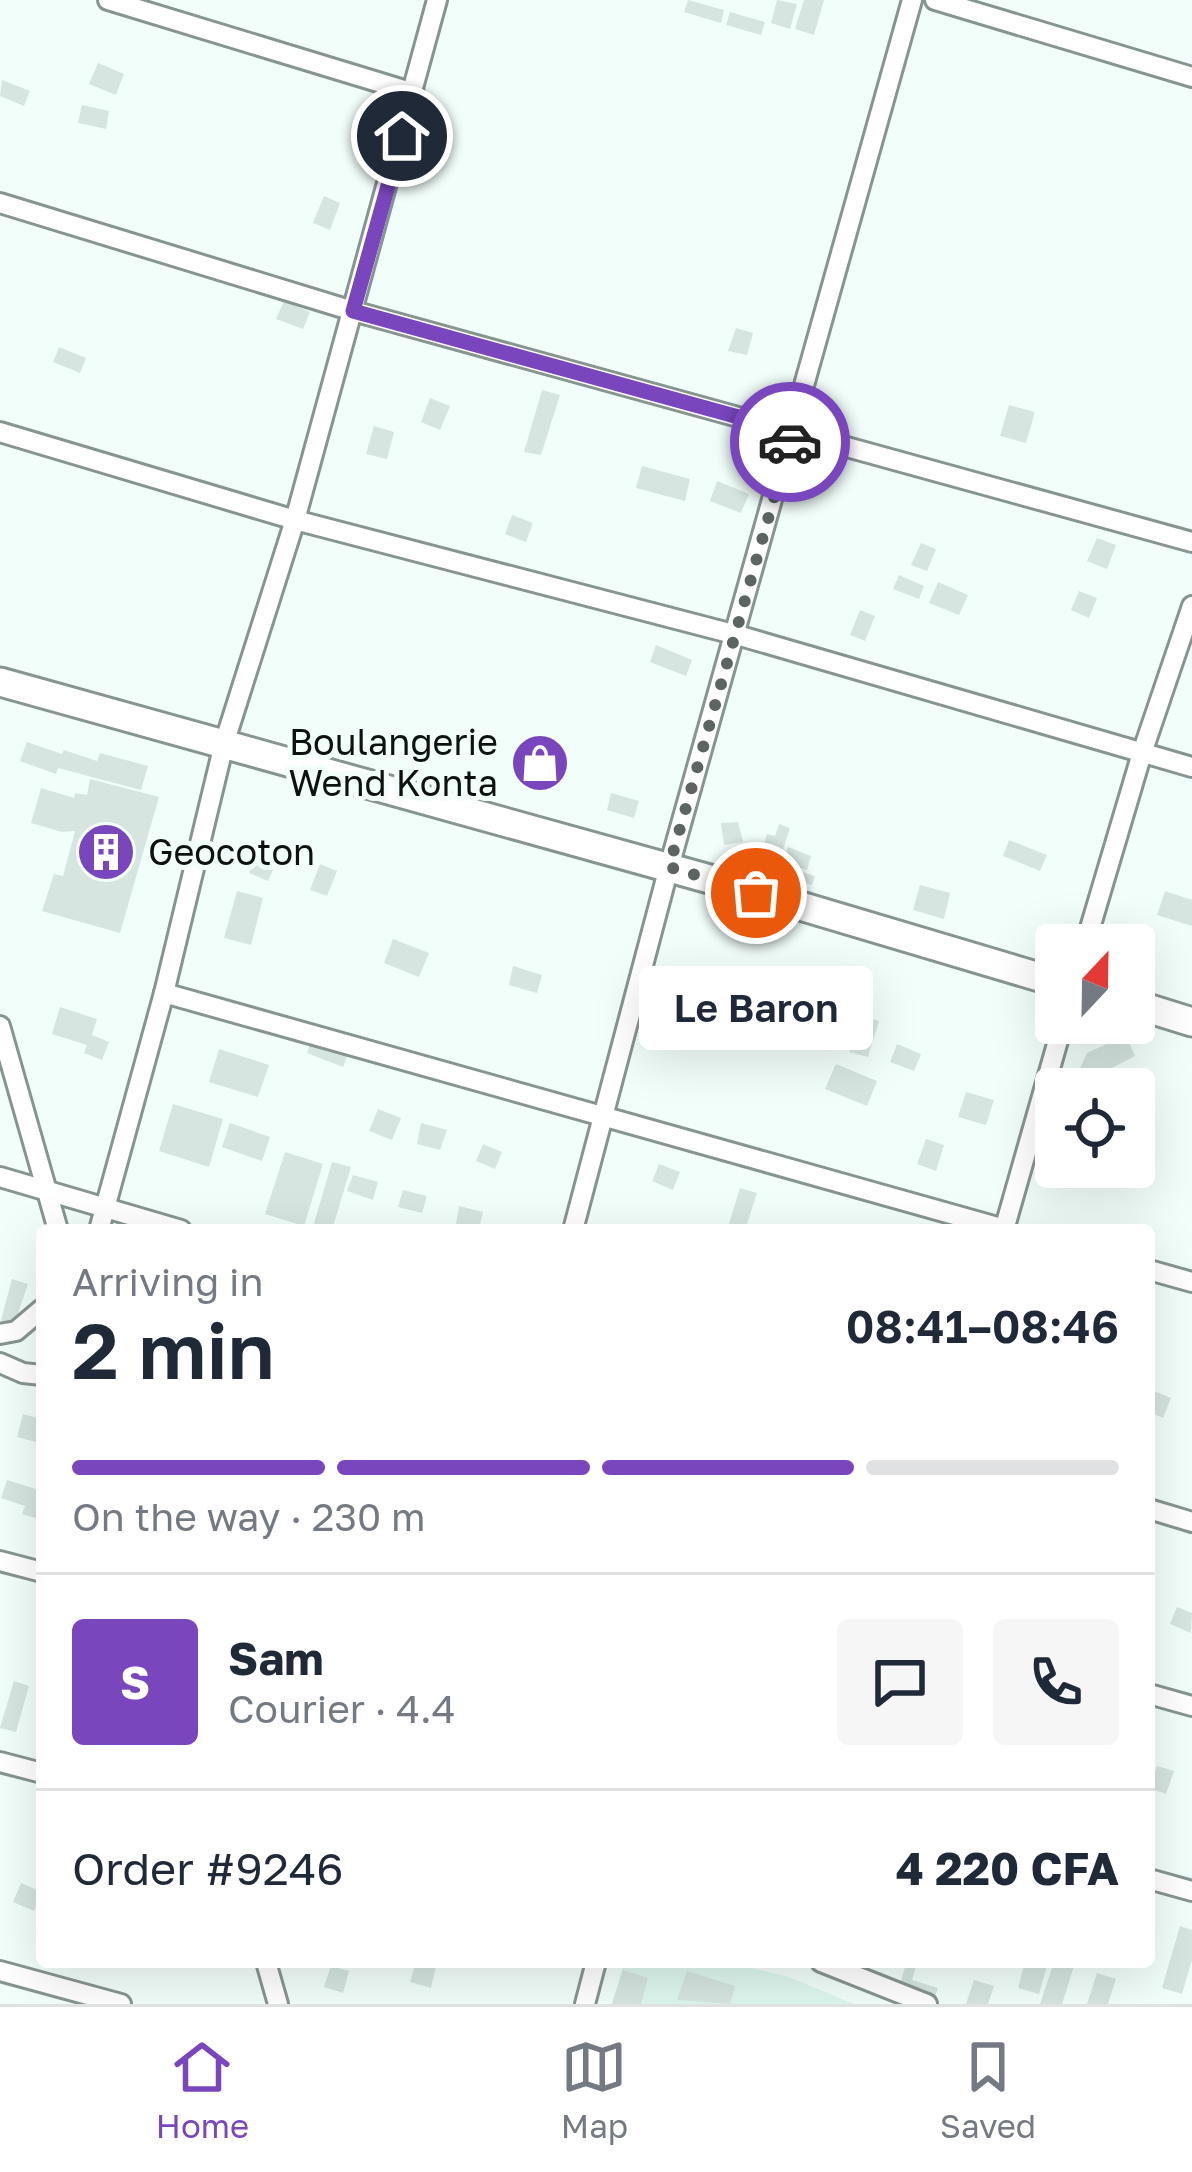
<!DOCTYPE html>
<html lang="en">
<head>
<meta charset="utf-8">
<style>
  :root { --surface:#fff; --page:#f6f6f7; --text:#1f2937; --muted:#747a83; --line:#e0e1e3; --accent:#7946be }
  body { margin:0; font-family:"Golos Text",sans-serif; background:var(--page); color:var(--text); height:100vh; display:flex; flex-direction:column; font-size:45px; white-space:nowrap }
  * { box-sizing:border-box; margin:0 }
  p { font-size:39px; color:var(--muted) }
  .icon { flex:none; width:66px; height:66px; fill:none; stroke:currentColor; stroke-width:2; stroke-linecap:round; stroke-linejoin:round }
  .map { position:relative; flex:1; overflow:hidden }
  .details { position:absolute; left:36px; top:1224px; width:1119px; height:744px; display:flex; flex-direction:column; background:var(--surface); border-radius:12px; box-shadow:0 12px 48px #0002 }
  .details>* { flex:none }
  .needle { width:78px; rotate:22deg }
  .buttons { position:absolute; left:1035px; top:924px; display:grid; gap:24px }
  .buttons a { display:grid; place-items:center; width:120px; height:120px; border-radius:12px; background:var(--surface); box-shadow:0 12px 48px #0002; font-size:60px }
  .pin { position:absolute; display:grid; place-items:center; width:102px; height:102px; color:#fff; margin:-51px; border:6px solid #fff; border-radius:50%; box-shadow:0 3px 12px #0007 }
  .courier { position:absolute; display:grid; place-items:center; width:120px; height:120px; margin:-60px; border:9px solid #7946be; border-radius:50%; background:#fff; color:#222; box-shadow:0 3px 15px #0007 }
  .bubble { position:absolute; height:84px; border-radius:12px; background:var(--surface); box-shadow:0 12px 48px #0002; font-size:39px; font-weight:600; line-height:84px; text-align:center }
  .summary em { font-style:normal; font-weight:600 }
  .summary div { display:flex; flex-direction:column-reverse }
  .summary { display:flex; align-items:center; justify-content:space-between; height:204px; padding:0 36px }
  h1 { font-size:78px; font-weight:600; line-height:90px }
  .bar { display:grid; grid-template-columns:repeat(4,1fr); gap:18px 12px; align-content:center; height:144px; padding:0 36px }
  .bar i { height:15px; border-radius:9px; background:var(--line) }
  .bar .on { background:var(--accent) }
  .bar p { grid-column:span 4 }
  .line { display:flex; align-items:center; gap:30px; padding:0 36px; border-top:3px solid var(--line) }
  .line div { flex:1 }
  .round { display:grid; place-items:center; flex:none; width:126px; height:126px; border-radius:12px; background:var(--page) }
  .menu { display:flex; justify-content:space-around; align-items:center; height:168px; border-top:3px solid var(--line); background:var(--surface); font-size:33px; color:var(--muted) }
  .menu a { display:grid; justify-items:center; gap:6px }
  .menu .on { color:var(--accent) }
  .map>svg:first-child { display:block }
  .built { fill:#def7ee }
  .building { fill:#d6e5e0 }
  .lines { fill:none; stroke-linecap:round; stroke-linejoin:round }
  .minor-casing { stroke:#879590; stroke-width:24 }
  .highway-casing { stroke:#879590; stroke-width:33 }
  .minor { stroke:#fff; stroke-width:18 }
  .highway { stroke:#fff; stroke-width:27 }
  .done { stroke:#5d6563; stroke-width:12; stroke-dasharray:0 21.6 }
  .route { stroke:#7946be; stroke-width:15 }
  .labels { text-anchor:middle; stroke-width:10; stroke-linejoin:round; paint-order:stroke }
  .poi-label { font-size:36px; fill:#0d1211; stroke:#f2fefa; text-anchor:end }
</style>
</head>
<body>
<div class="map">
<svg width="1192" height="2004" viewBox="0 0 1192 2004">
  <rect width="100%" height="100%" fill="#f2fefa"/>
  <path class="built" d="M624,1962h103l62,15 65,27h-242z"/>
  <g class="building">
    <path d="M688,0l36,10 -3,13 -37,-11z"/>
    <path d="M777,0l20,4 -7,25 -19,-6z"/>
    <path d="M804,0h20l-10,35 -19,-6z"/>
    <path d="M730,12l35,10 -4,13 -35,-10z"/>
    <path d="M98,63l26,11 -8,21 -27,-11z"/>
    <path d="M2,80l28,11 -6,15 -24,-10z"/>
    <path d="M82,105l27,6 -3,18 -28,-6z"/>
    <path d="M324,196l16,7 -10,27 -17,-7z"/>
    <path d="M284,301l26,11 -7,17 -27,-10z"/>
    <path d="M736,328l17,5 -6,22 -19,-4z"/>
    <path d="M59,347l27,11 -6,15 -27,-11z"/>
    <path d="M542,390l18,5 -19,60 -17,-3z"/>
    <path d="M430,398l20,8 -10,24 -19,-8z"/>
    <path d="M1009,405l26,7 -9,31 -26,-7z"/>
    <path d="M374,426l20,6 -7,27 -21,-5z"/>
    <path d="M642,466l48,13 -5,22 -49,-13z"/>
    <path d="M717,481l32,13 -8,19 -31,-12z"/>
    <path d="M512,515l21,8 -7,19 -21,-8z"/>
    <path d="M1097,538l19,7 -9,24 -20,-8z"/>
    <path d="M921,543l15,6 -9,22 -16,-6z"/>
    <path d="M899,575l25,11 -5,13 -26,-10z"/>
    <path d="M938,582l30,13 -9,20 -30,-12z"/>
    <path d="M1079,591l18,7 -8,20 -18,-8z"/>
    <path d="M860,610l15,6 -10,25 -15,-6z"/>
    <path d="M656,645l36,15 -6,16 -36,-14z"/>
    <path d="M27,742l35,12 2,-4 33,11 3,-8 48,13 -7,24 -83,-22 -2,6 -36,-13z"/>
    <path d="M90,779l69,18 -39,136 -78,-22 12,-37 9,2 12,-45 -13,1 -31,-9 10,-35 33,10 1,-5 12,2z"/>
    <path d="M611,793l28,8 -5,17 -27,-8z"/>
    <path d="M738,822l5,20 -19,3 -3,-22z"/>
    <path d="M779,824l11,4 -12,36 37,12 -3,9 -66,-21 6,-16 10,4 5,-18 8,2z"/>
    <path d="M1009,840l38,15 -7,16 -37,-15z"/>
    <path d="M788,847l23,9 -4,14 -24,-8z"/>
    <path d="M256,856l20,7 -8,18 -19,-8z"/>
    <path d="M320,864l17,7 -10,25 -17,-6z"/>
    <path d="M920,885l30,8 -6,26 -31,-9z"/>
    <path d="M237,891l26,7 -12,47 -27,-7z"/>
    <path d="M1165,891l27,9v26l-35,-11z"/>
    <path d="M393,939l36,14 -10,24 -35,-14z"/>
    <path d="M513,966l29,9 -5,18 -28,-8z"/>
    <path d="M60,1007l37,12 -5,16 17,7 -7,18 -18,-7 3,-8 -35,-11z"/>
    <path d="M860,1015l19,6 -11,36 -19,-5z"/>
    <path d="M731,1023l17,7 -8,20 -16,-7z"/>
    <path d="M1126,1035l9,21 -31,16 5,2 -5,15h-23l4,-16 -6,-2 8,-18z"/>
    <path d="M312,1039l36,15 -5,13 -36,-14z"/>
    <path d="M897,1044l24,10 -7,17 -24,-9z"/>
    <path d="M219,1049l50,16 -11,32 -49,-15z"/>
    <path d="M836,1064l41,17 -10,25 -42,-17z"/>
    <path d="M966,1092l28,8 -8,25 -28,-8z"/>
    <path d="M173,1104l50,15 -14,48 -50,-16z"/>
    <path d="M378,1109l23,9 -9,22 -23,-9z"/>
    <path d="M230,1123l40,14 -8,24 -40,-14z"/>
    <path d="M421,1123l26,7 -7,20 -23,-6z"/>
    <path d="M926,1139l18,6 -8,26 -19,-7z"/>
    <path d="M483,1144l19,8 -7,17 -19,-8z"/>
    <path d="M285,1152l38,12 -19,62 -39,-12z"/>
    <path d="M332,1162l19,5 -19,63h-20z"/>
    <path d="M659,1164l21,8 -7,18 -21,-9z"/>
    <path d="M353,1175l25,7 -5,18 -26,-9z"/>
    <path d="M740,1188l17,5 -12,37h-18z"/>
    <path d="M403,1190l24,6 -5,17 -24,-6z"/>
    <path d="M459,1206l24,6 -4,17 -23,-5z"/>
    <path d="M12,1279l16,5 -15,44 -13,-4z"/>
    <path d="M1149,1389l22,9 -8,20 -14,-6z"/>
    <path d="M23,1414l18,5 -5,23 -19,-5z"/>
    <path d="M7,1480l35,11v29l-20,-6 3,-8 -24,-8z"/>
    <path d="M1177,1607l15,6 -1,20 -21,-9z"/>
    <path d="M14,1681l15,5 -13,46 -16,-4z"/>
    <path d="M1157,1766l17,5 -8,23 -17,-6v-17l6,2z"/>
    <path d="M21,1883l21,9 -8,19 -21,-9z"/>
    <path d="M1180,1926l12,4v30l-10,34 -20,-6z"/>
    <path d="M416,1962l20,5 -5,21 -21,-6z"/>
    <path d="M1025,1962h23l-9,32 -21,-6z"/>
    <path d="M1054,1962l20,4 -12,38h-22z"/>
    <path d="M906,1964l10,3 -4,13 26,8 -3,9 -36,-10z"/>
    <path d="M331,1966l18,5 -6,22 -19,-6z"/>
    <path d="M623,1970l25,8 -7,26h-29z"/>
    <path d="M687,1971l48,15 -5,18 -53,-4z"/>
    <path d="M1097,1973l19,6 -8,25h-21z"/>
    <path d="M974,1980l20,6 -6,18h-22z"/>
  </g>
  <g class="lines">
    <g class="minor-casing">
      <g id="minor">
        <path d="M108,0l306,93"/>
        <path d="M935,0l257,77"/>
        <path d="M0,203l353,108 839,231"/>
        <path d="M0,432l295,88 442,115 455,132"/>
        <path d="M1085,945l57,-192 50,-147"/>
        <path d="M164,993l844,237"/>
        <path d="M0,1026l58,204"/>
        <path d="M0,1177l181,53"/>
        <path d="M99,1230l65,-237 60,-249 71,-224 142,-520"/>
        <path d="M573,1230l96,-363 243,-867"/>
        <path d="M1004,1230l59,-207"/>
        <path d="M1149,1270l43,12"/>
        <path d="M0,1334l16,-3 26,-22"/>
        <path d="M0,1363l23,10 19,2"/>
        <path d="M1149,1509l43,13"/>
        <path d="M0,1561l42,11"/>
        <path d="M1149,1694l43,12"/>
        <path d="M0,1762l42,11"/>
        <path d="M1149,1879l43,12"/>
        <path d="M266,1962l12,42"/>
        <path d="M821,1962l106,42"/>
        <path d="M0,1971l121,33"/>
        <path d="M585,2004l11,-42"/>
      </g>
    </g>
    <g class="highway-casing">
      <g id="highway">
        <path d="M0,682l713,198 343,102"/>
        <path d="M1134,1004l58,18"/>
      </g>
    </g>
    <use href="#minor" class="minor"/>
    <use href="#highway" class="highway"/>
  </g>
  <g class="lines">
    <path class="done" d="M756,893l-87,-26 121,-425"/>
    <path class="route" d="M402,136l-49,175 440,121 -3,10"/>
  </g>
  <defs>
    <g id="shop-disc" transform="scale(3)"><circle r="9.5" fill="#7946be" stroke="#f2fefa"/><path d="M-5-2.5h2.3a2.7 3.5 0 0 1 5.4 0H5L5.5 6h-11ZM-1.5-2.5h3a1.5 2.3 0 0 0-3 0Z" fill="#fff"/></g>
    <g id="building-disc" transform="scale(3)"><circle r="9.5" fill="#7946be" stroke="#f2fefa"/><path d="M-4-6H4V6H1V3H-1V6H-4ZM-2.5-4.3h1.7v1.8h-1.7ZM.8-4.3h1.7v1.8H.8ZM-2.5-1h1.7V.8h-1.7ZM.8-1h1.7V.8H.8Z" fill="#fff"/></g>
  </defs>
  <g fill-rule="evenodd">
    <use href="#shop-disc" x="540" y="763"/>
    <use href="#building-disc" x="106" y="852"/>
  </g>
  <g class="labels">
    <g class="poi-label">
      <text x="498" y="755">Boulangerie<tspan x="498" dy="41">Wend Konta</tspan></text>
      <text x="148" y="865" text-anchor="start">Geocoton</text>
    </g>
  </g>
</svg>
<div class="buttons">
<a><svg class="needle" viewBox="-14 -14 28 28"><path d="M0-13l5 13h-10z" fill="#e53935"/><path d="M0 13l5-13h-10z" fill="#747a83"/></svg></a>
<a><svg class="icon" aria-label="locate" viewBox="0 0 24 24"><circle cx="12" cy="12" r="6"/><path d="M12 2v4M12 18v4M2 12h4M18 12h4"/></svg></a>
</div>
<div class="pin" style="left:756px;top:893px;background:#ea580c"><svg class="icon" aria-label="bag" viewBox="0 0 24 24"><path d="M5 8h14l-1 12H6zM9 8a3 3 0 0 1 6 0"/></svg></div>
<div class="pin" style="left:402px;top:136px;background:#1f2937"><svg class="icon" aria-label="home" viewBox="0 0 24 24"><path d="M3 11l9-7 9 7M6 9v11h12V9"/></svg></div>
<div class="courier" style="left:790px;top:442px"><svg class="icon" aria-label="car" viewBox="0 0 24 24"><path d="M5 17H2v-5l4-1 3-4h7l3 4 3 1v5h-3M9 17h6M6 11h13"/><circle cx="7" cy="17" r="2"/><circle cx="17" cy="17" r="2"/></svg></div>
<div class="bubble" style="left:639px;top:966px;width:234px">Le Baron</div>
<section class="details">
<div class="summary"><div><h1>2 min</h1><p>Arriving in</p></div><em>08:41–08:46</em></div>
<div class="bar"><i class="on"></i><i class="on"></i><i class="on"></i><i></i><p>On the way · 230 m</p></div>
<div class="line" style="height:216px"><b class="round" style="background:var(--accent);color:#fff">S</b><div><b>Sam</b><p>Courier · 4.4</p></div><a class="round"><svg class="icon" aria-label="chat" viewBox="0 0 24 24"><path d="M4 5h16v11H9l-5 4z"/></svg></a><a class="round"><svg class="icon" aria-label="phone" viewBox="0 0 24 24"><path d="M5 4h4l2 5-3 2q2 4 5 5l2-3 5 2v4C11 20 4 13 5 4z"/></svg></a></div>
<div class="line" style="height:156px"><div>Order #9246</div><b>4 220 CFA</b></div>
</section>
</div>
<nav class="menu">
<a class="on"><svg class="icon" aria-label="home" viewBox="0 0 24 24"><path d="M3 11l9-7 9 7M6 9v11h12V9"/></svg>Home</a>
<a><svg class="icon" aria-label="map" viewBox="0 0 24 24"><path d="M3 6l6-2 6 2 6-2v14l-6 2-6-2-6 2zM9 4v14M15 6v14"/></svg>Map</a>
<a><svg class="icon" aria-label="saved" viewBox="0 0 24 24"><path d="M7 4h10v16l-5-4-5 4z"/></svg>Saved</a>
</nav>
</body>
</html>
